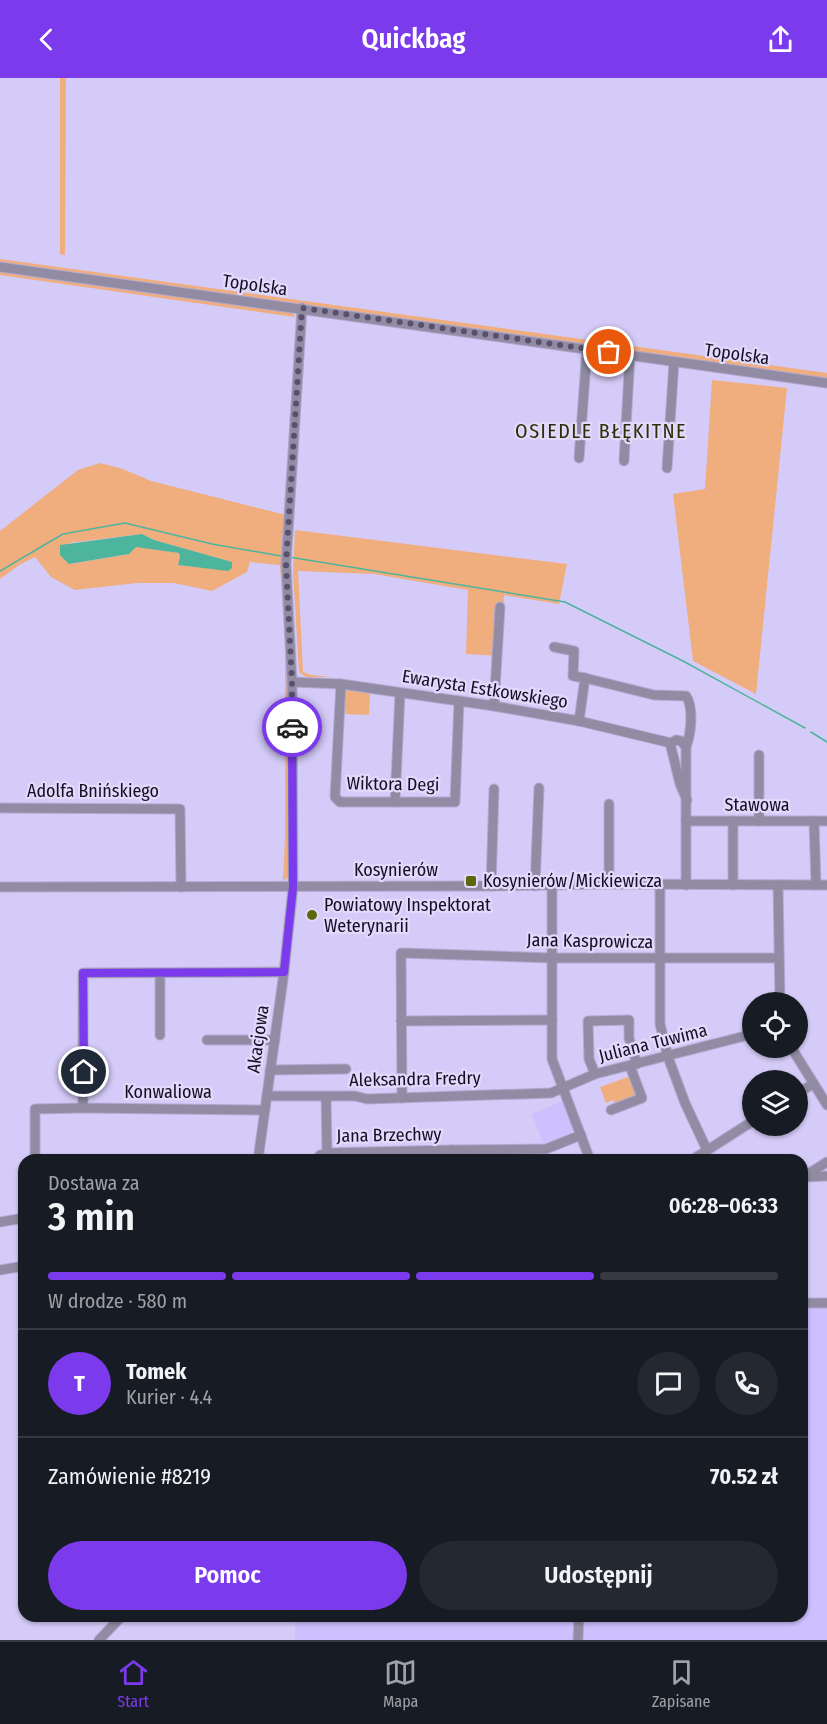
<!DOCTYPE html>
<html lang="pl">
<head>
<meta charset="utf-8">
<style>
  :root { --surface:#171b24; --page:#242831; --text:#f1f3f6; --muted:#9ea1a6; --line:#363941; --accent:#7c3aed }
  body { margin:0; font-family:"Fira Sans Condensed",sans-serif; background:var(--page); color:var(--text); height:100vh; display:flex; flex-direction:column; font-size:22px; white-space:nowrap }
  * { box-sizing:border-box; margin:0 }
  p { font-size:20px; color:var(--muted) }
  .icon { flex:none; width:33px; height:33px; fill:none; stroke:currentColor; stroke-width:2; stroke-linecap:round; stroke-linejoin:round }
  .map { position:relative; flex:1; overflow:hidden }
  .sheet { position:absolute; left:18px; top:1076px; width:790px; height:468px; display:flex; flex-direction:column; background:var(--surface); border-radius:18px; box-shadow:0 2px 4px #0004 }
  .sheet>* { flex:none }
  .buttons { position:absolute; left:742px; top:914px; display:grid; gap:12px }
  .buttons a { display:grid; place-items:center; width:66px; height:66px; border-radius:50%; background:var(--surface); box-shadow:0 2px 4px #0004; font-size:30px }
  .pin { position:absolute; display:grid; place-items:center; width:51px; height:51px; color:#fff; margin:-26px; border:3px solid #fff; border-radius:50%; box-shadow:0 2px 6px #0007 }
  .courier { position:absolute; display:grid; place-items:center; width:60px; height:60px; margin:-30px; border:4px solid #7c3aed; border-radius:50%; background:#fff; color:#222; box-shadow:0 2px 8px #0007 }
  .overview em { font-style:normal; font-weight:600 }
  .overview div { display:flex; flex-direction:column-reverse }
  .overview { display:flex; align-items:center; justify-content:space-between; height:102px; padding:0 30px }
  h1 { font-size:39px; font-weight:600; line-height:45px }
  .bar { display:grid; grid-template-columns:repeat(4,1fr); gap:9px 6px; align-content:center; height:72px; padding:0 30px }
  .bar i { height:8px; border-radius:4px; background:var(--line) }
  .bar .active { background:var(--accent) }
  .bar p { grid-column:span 4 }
  .line { display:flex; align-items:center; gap:15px; padding:0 30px; border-top:2px solid var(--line) }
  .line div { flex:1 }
  .round { display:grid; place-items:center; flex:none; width:63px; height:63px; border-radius:32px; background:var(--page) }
  .primary-button { display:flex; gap:12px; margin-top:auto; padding:12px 30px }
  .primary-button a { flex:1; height:69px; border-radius:36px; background:var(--accent); color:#fff; font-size:24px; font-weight:600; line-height:69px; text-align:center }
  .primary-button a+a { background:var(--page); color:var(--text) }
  header { display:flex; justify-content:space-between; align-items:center; height:78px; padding:0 30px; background:var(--accent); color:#fff; font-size:27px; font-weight:600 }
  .dock { display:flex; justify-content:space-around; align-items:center; height:84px; border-top:2px solid var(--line); background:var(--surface); font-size:16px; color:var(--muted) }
  .dock a { display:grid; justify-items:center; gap:3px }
  .dock .active { color:var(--accent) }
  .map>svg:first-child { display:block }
  .built { fill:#cebfff }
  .green { fill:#f0ad7d; fill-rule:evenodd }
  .water { fill:#4db59d }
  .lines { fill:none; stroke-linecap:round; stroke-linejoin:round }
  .stream { stroke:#4db59d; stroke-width:1.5 }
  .minor-casing { stroke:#b2a9d1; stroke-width:11 }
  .minor { stroke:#918ca3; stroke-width:9 }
  .done { stroke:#58506d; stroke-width:6; stroke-dasharray:0 10.8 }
  .route { stroke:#7c3aed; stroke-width:8 }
  .poi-dot { fill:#5e6608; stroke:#e1dafc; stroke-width:2 }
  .labels { text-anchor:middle; stroke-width:4.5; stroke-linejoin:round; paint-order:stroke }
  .street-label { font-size:18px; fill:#140e22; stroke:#e1dafc }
  .poi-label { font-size:18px; fill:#140e22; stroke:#e1dafc; text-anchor:start }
  .neighbourhood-label { font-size:20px; letter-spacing:1.5px; fill:#2b2f06; stroke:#e1dafc }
</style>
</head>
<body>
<header><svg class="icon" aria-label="back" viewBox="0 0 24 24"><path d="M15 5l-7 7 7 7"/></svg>Quickbag<svg class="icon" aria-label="share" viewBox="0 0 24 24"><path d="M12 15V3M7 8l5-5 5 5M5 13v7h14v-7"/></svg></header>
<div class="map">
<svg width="827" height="1562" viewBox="0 0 827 1562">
  <rect width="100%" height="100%" fill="#d5cbf8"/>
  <g class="built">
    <path d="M563,1023l10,28 -3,5 -27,10 -11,-30z"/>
    <path d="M803,1230h24v332h-532v-24h507z"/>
  </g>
  <g class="green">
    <path d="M60,0h6l-1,177 -5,-1z"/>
    <path d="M0,181l827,114v6l-827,-116z"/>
    <path d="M0,194l293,41 2,4 -295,-42z"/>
    <path d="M712,302l75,8 -31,306 -63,-33 -20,-167 32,-5z"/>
    <path d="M100,385l23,6 28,12 135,34 1,206h2v155l-6,5 2,-43v-198l-5,-75 -30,-3 -3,10 -35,19 -38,-8h-37l-62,7 -24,-13 -16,-20 -16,8 -19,14v-48l78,-61zM142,456l12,6 77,22 1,6 -17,1 -36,-4 1,-8 -1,-4 -43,-7 -7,8 -59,10 -1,-21z"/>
    <path d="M295,452l272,34 -8,40 -55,-9 -3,61 -35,-2 2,-64 -94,-16 -76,-3 5,101 8,3 22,2h-27l-7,-5 -6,-100z"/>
    <path d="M348,611l22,3 -1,23 -25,-1 1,-21z"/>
    <path d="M631,998l6,18 -22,9 -2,-3 -7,3 -6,-16z"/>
  </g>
  <path class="water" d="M142,456l12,6 78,22v6l-4,3 -50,-6 2,-8 -1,-4 -43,-6 -7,7 -60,10 -9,-9v-10z"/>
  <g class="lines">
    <g class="stream">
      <path d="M289,479l276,45 118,59 122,67"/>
      <path d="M0,493l63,-37 62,-11 87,21 69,12"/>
      <path d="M811,654l16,10"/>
    </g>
    <g class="minor-casing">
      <g id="minor">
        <path d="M0,189l827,116"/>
        <path d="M579,380l8,-109"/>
        <path d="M624,383l6,-106"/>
        <path d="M667,390l7,-106"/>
        <path d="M554,569l20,4 -1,25 12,2"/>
        <path d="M292,604l49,2 153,22 85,15 92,22"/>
        <path d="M341,606l-6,113 5,5h115l4,-101"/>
        <path d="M494,628l6,-99"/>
        <path d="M579,643l6,-43 69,17 32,1c8,11 5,38 0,51"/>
        <path d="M759,677v66"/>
        <path d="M395,724l5,-109"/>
        <path d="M0,730l180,1 1,78"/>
        <path d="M686,743h141"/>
        <path d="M814,743l2,64"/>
        <path d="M609,806v-80"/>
        <path d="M552,807v174l38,101"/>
        <path d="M660,807v139l8,33 17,46 22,47"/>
        <path d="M686,807v-138l-5,-6 -5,-1 -5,3v4l9,37 7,16"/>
        <path d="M733,807v-64"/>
        <path d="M778,807l2,117"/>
        <path d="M491,808l3,-97"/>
        <path d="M535,808l4,-98"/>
        <path d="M0,809l491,-1 118,-2 218,1"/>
        <path d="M160,895v62"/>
        <path d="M401,943l151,-1"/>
        <path d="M207,962h68"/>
        <path d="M791,969l36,58"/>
        <path d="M270,992l76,-1"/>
        <path d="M595,996l-6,-15 -1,-38 41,-1v18l8,26"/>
        <path d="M798,1015l15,-9"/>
        <path d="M267,1018h88l12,3 184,-6 44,-19 158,-40"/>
        <path d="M402,1020l-1,-145 151,5h226"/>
        <path d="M265,1032l-182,-2v-135l201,-1"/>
        <path d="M611,1032l31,-12 -12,-32"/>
        <path d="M327,1075l125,-3"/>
        <path d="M35,1082v-51l48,-1"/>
        <path d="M258,1082l26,-188 9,-85 -1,-205 -6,-118 16,-256"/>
        <path d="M316,1082l4,-5 7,-2 -1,-56"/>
        <path d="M453,1082l-1,-10 94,-1 35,-14"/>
        <path d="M692,1082l61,-39"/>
        <path d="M806,1099l21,-1"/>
        <path d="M802,1100l25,-16"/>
        <path d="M0,1144l24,-4"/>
        <path d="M0,1192l24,-4"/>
        <path d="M802,1225h25"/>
        <path d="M99,1562l23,-24"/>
        <path d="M578,1562l1,-24"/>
      </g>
    </g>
    <use href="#minor" class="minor"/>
  </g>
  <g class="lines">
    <path class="done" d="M292,649v-45l-6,-118 16,-256 307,44"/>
    <path class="route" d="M84,994l-1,-99 201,-1 9,-85 -1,-160"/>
  </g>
  <g class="poi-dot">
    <rect x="465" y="797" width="12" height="12" rx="3"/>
    <circle cx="312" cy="837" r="6"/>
  </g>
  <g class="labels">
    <g class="street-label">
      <text transform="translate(255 207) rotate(8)" y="6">Topolska</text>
      <text transform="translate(737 276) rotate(8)" y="6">Topolska</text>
      <text transform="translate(485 611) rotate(9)" y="6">Ewarysta Estkowskiego</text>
      <text transform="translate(393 706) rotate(1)" y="6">Wiktora Degi</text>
      <text x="93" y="719">Adolfa Bnińskiego</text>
      <text x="757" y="733">Stawowa</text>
      <text x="396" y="798">Kosynierów</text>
      <text transform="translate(590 863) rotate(1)" y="6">Jana Kasprowicza</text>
      <text transform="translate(258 961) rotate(-82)" y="6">Akacjowa</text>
      <text transform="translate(653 965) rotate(-14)" y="6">Juliana Tuwima</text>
      <text transform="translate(415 1001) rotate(-1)" y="6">Aleksandra Fredry</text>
      <text x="168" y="1020">Konwaliowa</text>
      <text transform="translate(389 1057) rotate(-1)" y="6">Jana Brzechwy</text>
    </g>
    <g class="poi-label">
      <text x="483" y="809">Kosynierów/Mickiewicza</text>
      <text x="324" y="833">Powiatowy Inspektorat<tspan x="324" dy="21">Weterynarii</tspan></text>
    </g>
    <g class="neighbourhood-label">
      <text x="601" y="360">OSIEDLE BŁĘKITNE</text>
    </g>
  </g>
</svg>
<div class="buttons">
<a><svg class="icon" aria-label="locate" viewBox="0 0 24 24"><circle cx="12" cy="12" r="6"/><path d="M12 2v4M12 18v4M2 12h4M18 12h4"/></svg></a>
<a><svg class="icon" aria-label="layers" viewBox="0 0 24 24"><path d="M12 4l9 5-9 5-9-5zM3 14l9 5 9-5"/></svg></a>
</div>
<div class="pin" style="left:609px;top:274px;background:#ea580c"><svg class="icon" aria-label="bag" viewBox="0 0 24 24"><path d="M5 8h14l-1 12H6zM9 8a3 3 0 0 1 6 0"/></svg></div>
<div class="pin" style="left:84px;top:994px;background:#1f2937"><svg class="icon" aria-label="home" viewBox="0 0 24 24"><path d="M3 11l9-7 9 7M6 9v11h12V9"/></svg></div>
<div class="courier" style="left:292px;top:649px"><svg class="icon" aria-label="car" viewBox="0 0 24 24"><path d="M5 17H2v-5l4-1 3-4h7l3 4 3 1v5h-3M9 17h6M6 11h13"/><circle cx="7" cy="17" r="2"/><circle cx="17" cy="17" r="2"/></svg></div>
<section class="sheet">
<div class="overview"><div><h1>3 min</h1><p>Dostawa za</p></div><em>06:28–06:33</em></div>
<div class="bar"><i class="active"></i><i class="active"></i><i class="active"></i><i></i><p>W drodze · 580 m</p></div>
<div class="line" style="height:108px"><b class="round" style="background:var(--accent);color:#fff">T</b><div><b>Tomek</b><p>Kurier · 4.4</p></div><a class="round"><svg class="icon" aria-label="chat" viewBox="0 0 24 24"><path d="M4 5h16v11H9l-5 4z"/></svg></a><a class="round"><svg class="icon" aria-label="phone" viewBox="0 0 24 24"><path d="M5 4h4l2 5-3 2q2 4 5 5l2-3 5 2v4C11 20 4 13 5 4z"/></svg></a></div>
<div class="line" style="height:78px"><div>Zamówienie #8219</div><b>70.52 zł</b></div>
<div class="primary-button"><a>Pomoc</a><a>Udostępnij</a></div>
</section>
</div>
<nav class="dock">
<a class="active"><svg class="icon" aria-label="home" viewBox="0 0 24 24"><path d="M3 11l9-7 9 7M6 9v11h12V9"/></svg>Start</a>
<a><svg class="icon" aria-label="map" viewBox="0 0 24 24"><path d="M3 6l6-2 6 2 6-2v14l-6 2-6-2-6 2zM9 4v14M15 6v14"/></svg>Mapa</a>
<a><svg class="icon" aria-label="saved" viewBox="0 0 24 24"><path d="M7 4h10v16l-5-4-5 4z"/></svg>Zapisane</a>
</nav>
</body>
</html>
